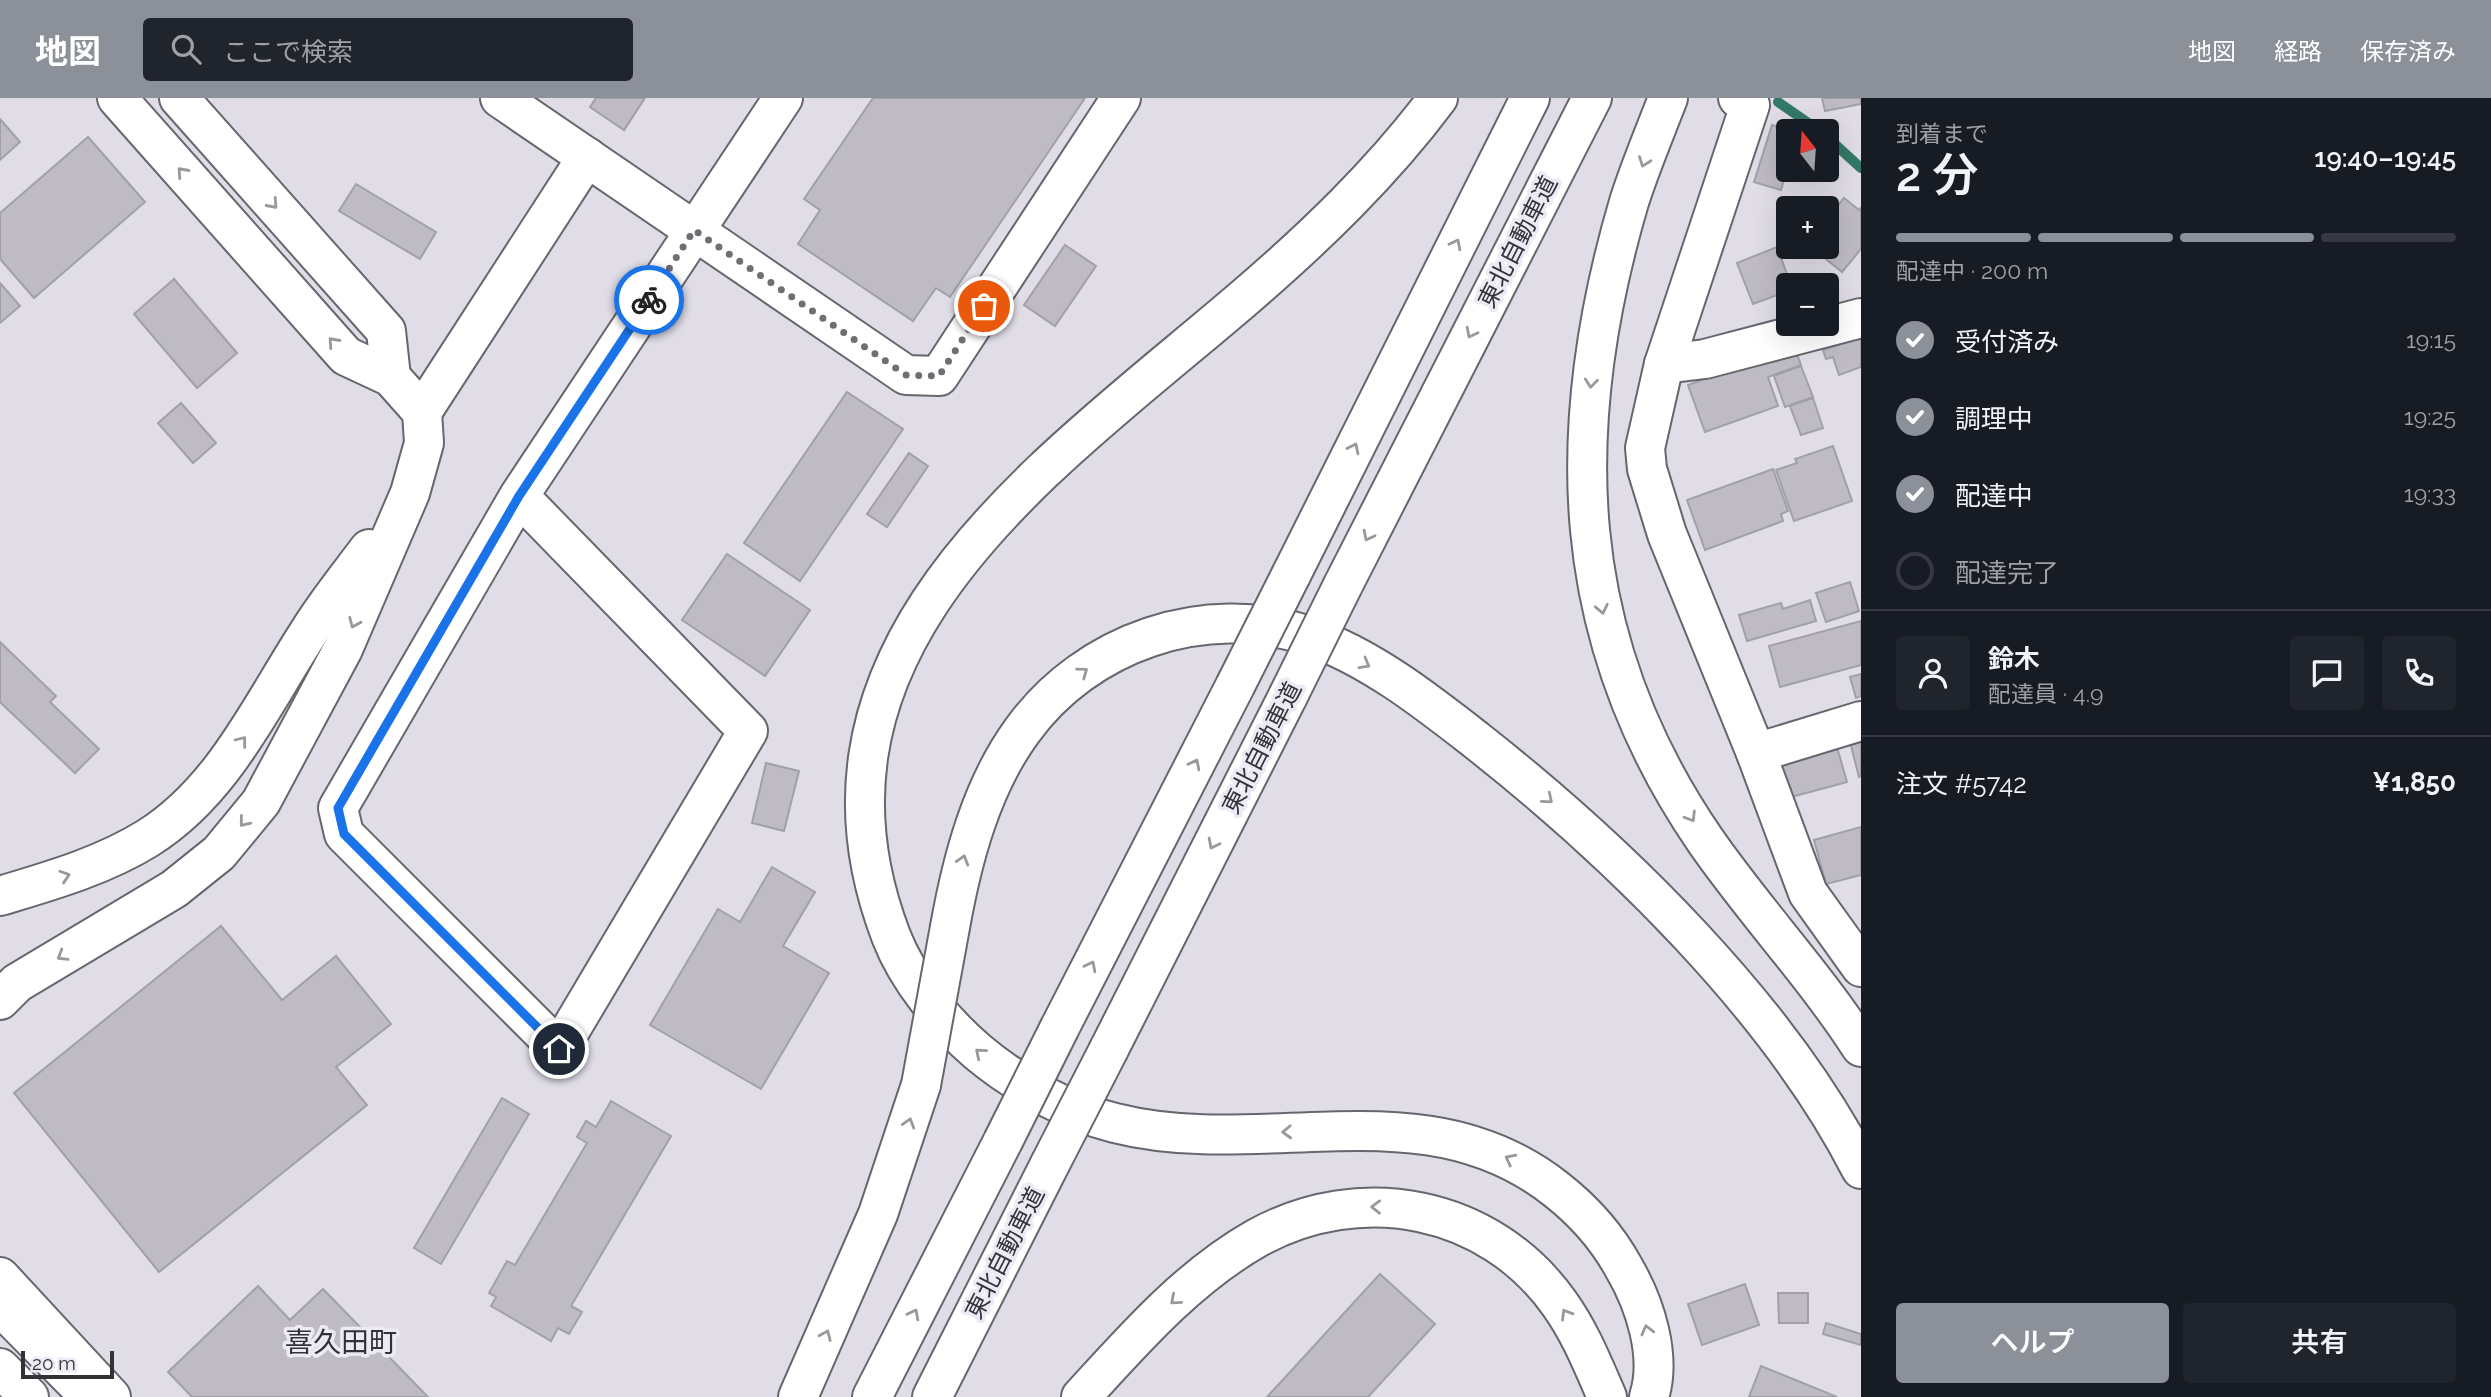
<!DOCTYPE html>
<html lang="ja">
<head>
<meta charset="utf-8">
<style>
  :root { --surface:#171b24; --page:#20242c; --text:#f1f3f6; --muted:#9ea1a6; --line:#363941; --accent:#8c9099 }
  body { margin:0; font-family:Raleway,"Noto Sans JP",sans-serif; background:var(--page); color:var(--text); height:100vh; display:flex; flex-direction:column; font-size:26px; white-space:nowrap }
  * { box-sizing:border-box; margin:0 }
  p { font-size:23px; color:var(--muted) }
  .icon { flex:none; width:38px; height:38px; fill:none; stroke:currentColor; stroke-width:2; stroke-linecap:round; stroke-linejoin:round }
  .map { position:relative; flex:1; overflow:hidden }
  .sheet { display:flex; flex-direction:column; background:var(--surface); width:630px }
  .sheet>* { flex:none }
  .needle { width:46px; rotate:343deg }
  .fabs { position:absolute; left:1776px; top:21px; display:grid; gap:14px }
  .fabs a { display:grid; place-items:center; width:63px; height:63px; border-radius:7px; background:var(--surface); box-shadow:0 7px 28px #0002; font-size:35px }
  .scale { position:absolute; left:21px; bottom:18px; width:93px; box-sizing:border-box; padding-left:7px; border:4px solid #333236; border-top:0; font-size:19px; line-height:24px; white-space:nowrap; color:#333236; -webkit-text-stroke:5px #edeaf5; paint-order:stroke }
  .pin { position:absolute; display:grid; place-items:center; width:60px; height:60px; color:#fff; margin:-30px; border:4px solid #fff; border-radius:50%; box-shadow:0 2px 7px #0007 }
  .courier { position:absolute; display:grid; place-items:center; width:70px; height:70px; margin:-35px; border:5px solid #1a73e8; border-radius:50%; background:#fff; color:#222; box-shadow:0 2px 9px #0007 }
  .headline em { font-style:normal; font-weight:600 }
  .headline div { display:flex; flex-direction:column-reverse }
  .headline { display:flex; align-items:center; justify-content:space-between; height:119px; padding:0 35px }
  h1 { font-size:46px; font-weight:600; line-height:52px }
  .bar { display:grid; grid-template-columns:repeat(4,1fr); gap:10px 7px; align-content:center; height:84px; padding:0 35px }
  .bar i { height:9px; border-radius:5px; background:var(--line) }
  .bar .on { background:var(--accent) }
  .bar p { grid-column:span 4 }
  .line { display:flex; align-items:center; gap:18px; padding:0 35px; border-top:2px solid var(--line) }
  .line div { flex:1 }
  .round { display:grid; place-items:center; flex:none; width:74px; height:74px; border-radius:7px; background:var(--page) }
  ol { padding:0 35px; list-style:none }
  li { display:flex; align-items:center; gap:21px; height:77px }
  li p { margin-inline-start:auto }
  li .icon { padding:7px; border-radius:50%; background:var(--accent); color:#fff; stroke-width:4 }
  li:last-child { color:var(--muted) }
  li i { width:38px; height:38px; border:4px solid var(--line); border-radius:50% }
  .action { display:flex; gap:14px; margin-top:auto; padding:14px 35px }
  .action a { flex:1; height:80px; border-radius:7px; background:var(--accent); color:#fff; font-size:28px; font-weight:600; line-height:80px; text-align:center }
  .action a+a { background:var(--page); color:var(--text) }
  header { display:flex; align-items:center; gap:42px; box-sizing:border-box; height:98px; padding:0 35px; background:var(--accent); color:#fff }
  header strong { font-size:33px }
  nav { display:flex; gap:38px; margin-inline-start:auto; font-size:24px }
  .search { width:490px; height:63px; background:var(--page); display:flex; align-items:center; gap:18px; box-sizing:border-box; padding:0 24px; border-radius:7px; color:var(--muted); font-size:26px }
  main { display:flex; flex:1; min-height:0 }
  .map>svg:first-child { display:block }
  .lines { fill:none; stroke-linecap:round; stroke-linejoin:round }
  .stream { stroke:#337967; stroke-width:10 }
  .building { fill:#bebbc4; stroke:#a29fa8; stroke-width:2 }
  .minor-casing { stroke:#67656d; stroke-width:42 }
  .highway-casing { stroke:#67656d; stroke-width:42 }
  .minor { stroke:#fff; stroke-width:38 }
  .highway { stroke:#fff; stroke-width:38 }
  .highway-bridge-casing { stroke:#67656d; stroke-width:42; stroke-linecap:butt }
  .highway-bridge { stroke:#fff; stroke-width:38 }
  .oneway { stroke:#99989a }
  .done { stroke:#706e74; stroke-width:7; stroke-dasharray:0 12.6 }
  .route { stroke:#1a73e8; stroke-width:9 }
  .labels { text-anchor:middle; stroke-width:7; stroke-linejoin:round; paint-order:stroke }
  .street-label { font-size:24px; fill:#333236; stroke:#edeaf5 }
  .quarter-label { font-size:28px; fill:#333236; stroke:#edeaf5 }
</style>
</head>
<body>
<header>
<strong>地図</strong>
<div class="search"><svg class="icon" aria-label="search" viewBox="0 0 24 24"><circle cx="10" cy="10" r="6"/><path d="M15 15l6 6"/></svg>ここで検索</div>
<nav><a>地図</a><a>経路</a><a>保存済み</a></nav>
</header>
<main>
<div class="map">
<svg width="1861" height="1299" viewBox="0 0 1861 1299">
  <rect width="100%" height="100%" fill="#e0dde7"/>
  <g class="lines">
    <g class="stream">
      <path d="M1778,4l42,29"/>
      <path d="M1827,39l34,31"/>
    </g>
  </g>
  <g class="building">
    <path d="M596,0h49l-21,32 -34,-23z"/>
    <path d="M873,0h212l-135,199 -14,-9 -23,33 -115,-77 22,-34 -16,-11z"/>
    <path d="M1822,0h39v6l-36,7z"/>
    <path d="M0,21l20,23 -20,18z"/>
    <path d="M1772,27l21,6h-5v35l-7,24 -27,-8z"/>
    <path d="M88,39l57,65 -111,96 -34,-39v-46z"/>
    <path d="M356,86l80,48 -16,27 -81,-48z"/>
    <path d="M1844,100l15,12 2,-2v41l-19,23 -31,-25h16v-28z"/>
    <path d="M1065,147l31,21 -41,60 -31,-21z"/>
    <path d="M1777,149l14,38h-3v6l-35,13 -16,-41z"/>
    <path d="M174,181l63,74 -40,35 -63,-74z"/>
    <path d="M0,185l20,23 -20,17z"/>
    <path d="M1861,239v30l-22,8 -6,-18 -7,2 -3,-9z"/>
    <path d="M1794,248l7,19 -33,12 10,29 -73,26 -17,-47z"/>
    <path d="M1801,268l12,31 -28,10 -11,-31z"/>
    <path d="M847,294l56,37 -103,152 -56,-38z"/>
    <path d="M1813,300l10,30 -22,7 -11,-29z"/>
    <path d="M181,305l35,40 -23,20 -35,-40z"/>
    <path d="M1833,348l19,55 -58,20 -18,-51 21,-7 -2,-4z"/>
    <path d="M909,355l19,13 -41,61 -20,-13z"/>
    <path d="M1773,371l15,42 -7,3 2,7 -78,29 -18,-50z"/>
    <path d="M727,456l83,56 -45,66 -83,-56z"/>
    <path d="M1850,484l9,29 -33,11 -10,-29z"/>
    <path d="M1810,502l6,21 -69,20 -8,-26 42,-12 2,6z"/>
    <path d="M1861,523v44l-81,22 -11,-41z"/>
    <path d="M0,544l56,54 -6,6 49,47 -24,24 -75,-71z"/>
    <path d="M1861,576v22l-5,2 -6,-21z"/>
    <path d="M1861,641v37l-2,1 -9,-35z"/>
    <path d="M1837,649l10,35 -63,17 -10,-35z"/>
    <path d="M766,665l33,8 -15,60 -32,-8z"/>
    <path d="M1861,729v48l-35,9 -12,-44z"/>
    <path d="M772,769l43,25 -32,54 46,27 -68,116 -111,-64 68,-116 22,13z"/>
    <path d="M221,828l61,74 54,-44 55,68 -55,43 31,38 -208,167 -145,-179z"/>
    <path d="M502,1000l27,16 -88,150 -27,-16z"/>
    <path d="M611,1003l60,35 -100,170 11,6 -13,22 -11,-6 -7,13 -60,-35 5,-9 -7,-4 18,-32 8,4 72,-122 -10,-6 9,-16 10,6z"/>
    <path d="M1380,1176l55,50 -67,73h-101z"/>
    <path d="M1745,1186l14,41 -57,20 -14,-41z"/>
    <path d="M258,1188l32,34 33,-31 105,108h-236l-24,-25z"/>
    <path d="M1778,1195h30v30h-29z"/>
    <path d="M1826,1225l35,11v11l-38,-11z"/>
    <path d="M1761,1268l76,31h-88z"/>
  </g>
  <g class="lines">
    <g class="minor-casing">
      <g id="minor">
        <path d="M179,0l207,233 5,46"/>
        <path d="M500,0l406,277 33,1 182,-278"/>
        <path d="M1738,0l12,7 -86,259 -19,84 2,21 20,65 89,219 52,140 53,74"/>
        <path d="M1664,266l41,-5 156,-41"/>
        <path d="M422,314l165,-255"/>
        <path d="M519,398l229,235 -189,318 -215,-215 -6,-26 181,-312 264,-398"/>
        <path d="M1756,655l105,-32"/>
        <path d="M0,798c50,-15 103,-30 148,-58 75,-47 113,-132 159,-203 18,-30 41,-58 62,-86"/>
        <path d="M0,902l17,-17 157,-94 45,-36 42,-51 82,-153 67,-156 14,-50 -2,-31 -31,-35 -45,-21 -229,-258"/>
        <path d="M0,1179l111,120"/>
      </g>
    </g>
    <g class="highway-casing">
      <g id="highway">
        <path d="M1438,0c-56,75 -124,140 -195,201 -191,164 -464,344 -352,637 17,44 52,86 87,116 38,32 88,59 137,71 150,38 309,-39 442,67 28,22 50,47 67,78 21,36 38,88 25,129"/>
        <path d="M1668,0c-13,34 -28,69 -39,104 -67,228 -62,437 76,638 49,71 109,134 156,207"/>
        <path d="M1291,477l239,-477"/>
        <path d="M1343,487l249,-487"/>
        <path d="M950,829c12,-67 31,-140 72,-196 64,-89 183,-130 287,-95 61,21 117,65 167,104 141,111 303,268 385,429"/>
        <path d="M1060,929l175,-341"/>
        <path d="M1109,951l179,-353"/>
        <path d="M0,1208l90,91"/>
        <path d="M0,1270l29,29"/>
        <path d="M798,1299l80,-183 43,-129"/>
        <path d="M872,1299l131,-256"/>
        <path d="M932,1299l118,-233"/>
        <path d="M1081,1299c53,-58 107,-120 176,-159 104,-57 232,-33 302,65 21,29 34,62 48,94"/>
      </g>
    </g>
    <use href="#minor" class="minor"/>
    <use href="#highway" class="highway"/>
    <g class="highway-bridge-casing">
      <g id="highway-bridge">
        <path d="M1235,588l56,-111"/>
        <path d="M1288,598l55,-111"/>
        <path d="M921,987l29,-158"/>
        <path d="M1003,1043l57,-114"/>
        <path d="M1050,1066l59,-115"/>
      </g>
    </g>
    <use href="#highway-bridge" class="highway-bridge"/>
  </g>
  <defs><path id="oneway-chevron" d="M-2-3.5L2.5 0L-2 3.5" fill="none" stroke-width="1.6" stroke-linecap="round" stroke-linejoin="round" transform="scale(1.75)"/></defs>
  <g class="oneway">
    <use href="#oneway-chevron" transform="translate(1644 64) rotate(110)"/>
    <use href="#oneway-chevron" transform="translate(182 74) rotate(-132)"/>
    <use href="#oneway-chevron" transform="translate(273 106) rotate(48)"/>
    <use href="#oneway-chevron" transform="translate(1456 146) rotate(-63)"/>
    <use href="#oneway-chevron" transform="translate(1471 235) rotate(117)"/>
    <use href="#oneway-chevron" transform="translate(333 244) rotate(-132)"/>
    <use href="#oneway-chevron" transform="translate(1591 285) rotate(96)"/>
    <use href="#oneway-chevron" transform="translate(1354 350) rotate(-64)"/>
    <use href="#oneway-chevron" transform="translate(1368 438) rotate(117)"/>
    <use href="#oneway-chevron" transform="translate(1602 511) rotate(78)"/>
    <use href="#oneway-chevron" transform="translate(354 525) rotate(113)"/>
    <use href="#oneway-chevron" transform="translate(1365 566) rotate(30)"/>
    <use href="#oneway-chevron" transform="translate(1083 574) rotate(-36)"/>
    <use href="#oneway-chevron" transform="translate(242 643) rotate(-52)"/>
    <use href="#oneway-chevron" transform="translate(1195 666) rotate(-63)"/>
    <use href="#oneway-chevron" transform="translate(1548 701) rotate(40)"/>
    <use href="#oneway-chevron" transform="translate(1691 719) rotate(58)"/>
    <use href="#oneway-chevron" transform="translate(244 724) rotate(129)"/>
    <use href="#oneway-chevron" transform="translate(1213 746) rotate(117)"/>
    <use href="#oneway-chevron" transform="translate(963 762) rotate(-73)"/>
    <use href="#oneway-chevron" transform="translate(65 778) rotate(-18)"/>
    <use href="#oneway-chevron" transform="translate(62 858) rotate(149)"/>
    <use href="#oneway-chevron" transform="translate(1091 868) rotate(-63)"/>
    <use href="#oneway-chevron" transform="translate(980 955) rotate(-140)"/>
    <use href="#oneway-chevron" transform="translate(909 1025) rotate(-73)"/>
    <use href="#oneway-chevron" transform="translate(1287 1034) rotate(178)"/>
    <use href="#oneway-chevron" transform="translate(1510 1061) rotate(-153)"/>
    <use href="#oneway-chevron" transform="translate(1376 1109) rotate(-179)"/>
    <use href="#oneway-chevron" transform="translate(1175 1202) rotate(139)"/>
    <use href="#oneway-chevron" transform="translate(914 1216) rotate(-63)"/>
    <use href="#oneway-chevron" transform="translate(1566 1216) rotate(-121)"/>
    <use href="#oneway-chevron" transform="translate(1647 1232) rotate(-104)"/>
    <use href="#oneway-chevron" transform="translate(826 1237) rotate(-66)"/>
  </g>
  <g class="lines">
    <path class="done" d="M649,202l45,-70 212,145 33,1 45,-70"/>
    <path class="route" d="M559,951l-215,-215 -6,-26 181,-312 130,-196"/>
  </g>
  <g class="labels">
    <g class="street-label">
      <text transform="translate(1518 144) rotate(-63)" y="8">東北自動車道</text>
      <text transform="translate(1262 650) rotate(-63)" y="8">東北自動車道</text>
      <text transform="translate(1005 1155) rotate(-63)" y="8">東北自動車道</text>
    </g>
    <g class="quarter-label">
      <text x="341" y="1254">喜久田町</text>
    </g>
  </g>
</svg>
<div class="fabs">
<a><svg class="needle" viewBox="-14 -14 28 28"><path d="M0-13l5 13h-10z" fill="#e53935"/><path d="M0 13l5-13h-10z" fill="#9ea1a6"/></svg></a>
<a>+</a>
<a>−</a>
</div>
<div class="scale">20 m</div>
<div class="pin" style="left:984px;top:208px;background:#ea580c"><svg class="icon" aria-label="bag" viewBox="0 0 24 24"><path d="M5 8h14l-1 12H6zM9 8a3 3 0 0 1 6 0"/></svg></div>
<div class="pin" style="left:559px;top:951px;background:#1f2937"><svg class="icon" aria-label="home" viewBox="0 0 24 24"><path d="M3 11l9-7 9 7M6 9v11h12V9"/></svg></div>
<div class="courier" style="left:649px;top:202px"><svg class="icon" aria-label="bike" viewBox="0 0 24 24"><circle cx="6" cy="16" r="4"/><circle cx="18" cy="16" r="4"/><path d="M6 16l4-8h5l3 8M10 8l3 8H6M13 5h3"/></svg></div>
</div>
<section class="sheet">
<div class="headline"><div><h1>2 分</h1><p>到着まで</p></div><em>19:40–19:45</em></div>
<div class="bar"><i class="on"></i><i class="on"></i><i class="on"></i><i></i><p>配達中 · 200 m</p></div>
<ol>
<li><svg class="icon" aria-label="check" viewBox="0 0 24 24"><path d="M5 12l5 5 9-10"/></svg>受付済み<p>19:15</p></li>
<li><svg class="icon" aria-label="check" viewBox="0 0 24 24"><path d="M5 12l5 5 9-10"/></svg>調理中<p>19:25</p></li>
<li><svg class="icon" aria-label="check" viewBox="0 0 24 24"><path d="M5 12l5 5 9-10"/></svg>配達中<p>19:33</p></li>
<li><i></i>配達完了</li>
</ol>
<div class="line" style="height:126px"><a class="round"><svg class="icon" aria-label="person" viewBox="0 0 24 24"><circle cx="12" cy="8" r="4"/><path d="M4 21q1-7 8-7t8 7"/></svg></a><div><b>鈴木</b><p>配達員 · 4.9</p></div><a class="round"><svg class="icon" aria-label="chat" viewBox="0 0 24 24"><path d="M4 5h16v11H9l-5 4z"/></svg></a><a class="round"><svg class="icon" aria-label="phone" viewBox="0 0 24 24"><path d="M5 4h4l2 5-3 2q2 4 5 5l2-3 5 2v4C11 20 4 13 5 4z"/></svg></a></div>
<div class="line" style="height:91px"><div>注文 #5742</div><b>¥1,850</b></div>
<div class="action"><a>ヘルプ</a><a>共有</a></div>
</section>
</main>
</body>
</html>
